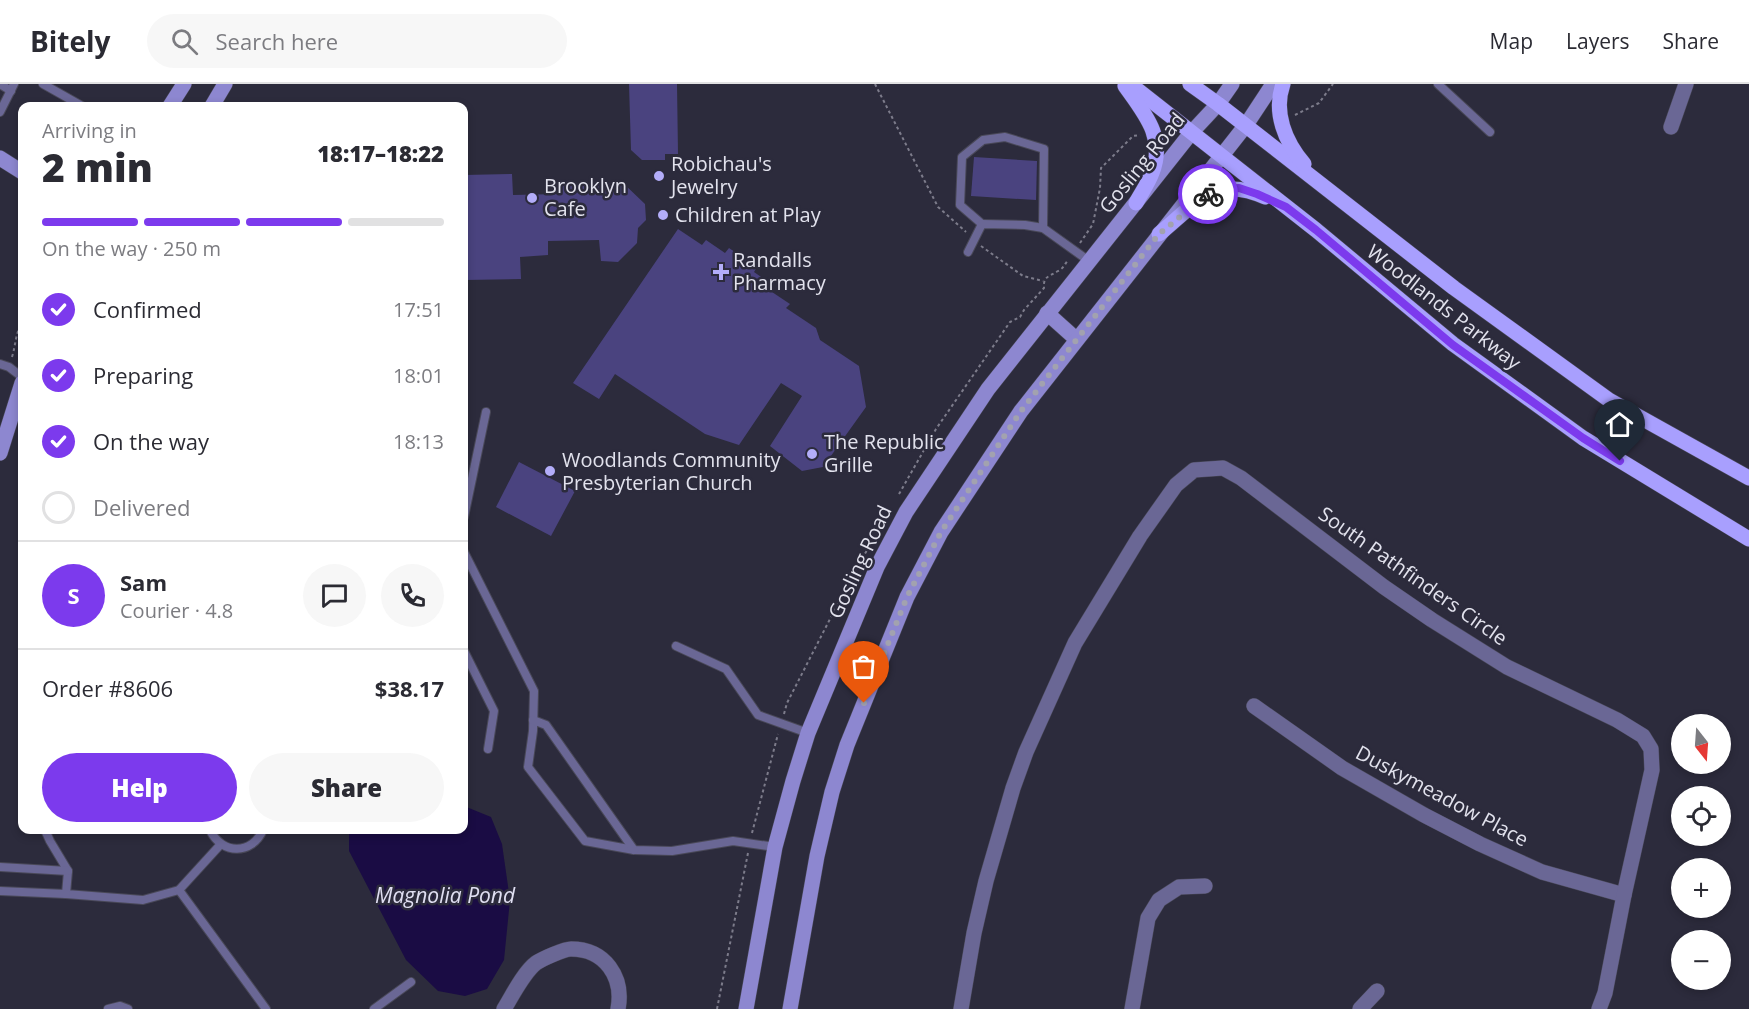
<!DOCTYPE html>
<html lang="en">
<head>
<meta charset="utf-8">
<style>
  :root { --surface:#fff; --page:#f7f7f7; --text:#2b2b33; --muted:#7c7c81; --line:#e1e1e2; --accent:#7c3aed }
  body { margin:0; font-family:"Open Sans",sans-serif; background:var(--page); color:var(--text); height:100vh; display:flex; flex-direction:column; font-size:22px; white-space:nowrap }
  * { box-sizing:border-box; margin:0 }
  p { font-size:20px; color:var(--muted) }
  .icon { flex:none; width:33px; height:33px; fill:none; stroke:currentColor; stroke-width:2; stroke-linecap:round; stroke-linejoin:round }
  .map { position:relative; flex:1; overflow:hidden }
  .panel { position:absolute; left:18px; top:18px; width:450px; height:732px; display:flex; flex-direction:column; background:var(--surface); border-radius:12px; box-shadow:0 3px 9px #0003 }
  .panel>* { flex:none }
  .needle { width:39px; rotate:163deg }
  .buttons { position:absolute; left:1671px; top:630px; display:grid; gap:12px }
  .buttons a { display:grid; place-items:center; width:60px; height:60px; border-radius:50%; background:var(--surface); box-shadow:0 3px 9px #0003; font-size:30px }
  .pin { position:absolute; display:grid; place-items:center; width:51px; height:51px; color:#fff; margin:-62px -26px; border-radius:50% 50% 50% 0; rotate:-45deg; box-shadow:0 0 6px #0007 }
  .pin .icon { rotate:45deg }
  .courier { position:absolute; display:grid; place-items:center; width:60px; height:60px; margin:-30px; border:4px solid #7c3aed; border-radius:50%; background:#fff; color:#222; box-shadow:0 2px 8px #0007 }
  .summary em { font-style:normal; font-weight:800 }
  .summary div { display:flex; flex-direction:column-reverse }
  .summary { display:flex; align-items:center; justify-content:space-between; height:102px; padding:0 24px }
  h1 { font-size:39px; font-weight:800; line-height:45px }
  .bar { display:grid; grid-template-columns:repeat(4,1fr); gap:9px 6px; align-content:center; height:72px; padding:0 24px }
  .bar i { height:8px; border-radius:4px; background:var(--line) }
  .bar .active { background:var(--accent) }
  .bar p { grid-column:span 4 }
  .line { display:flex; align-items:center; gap:15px; padding:0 24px; border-top:2px solid var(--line) }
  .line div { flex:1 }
  .round { display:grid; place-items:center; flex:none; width:63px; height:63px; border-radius:32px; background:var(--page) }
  ol { padding:0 24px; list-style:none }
  li { display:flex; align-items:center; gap:18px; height:66px }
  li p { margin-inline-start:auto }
  li .icon { padding:6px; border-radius:50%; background:var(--accent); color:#fff; stroke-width:4 }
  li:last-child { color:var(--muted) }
  li i { width:33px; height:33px; border:3px solid var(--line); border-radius:50% }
  .action { display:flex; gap:12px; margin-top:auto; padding:12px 24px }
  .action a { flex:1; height:69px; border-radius:36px; background:var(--accent); color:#fff; font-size:24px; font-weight:800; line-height:69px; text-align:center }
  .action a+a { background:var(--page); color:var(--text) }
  header { display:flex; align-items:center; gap:36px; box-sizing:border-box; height:84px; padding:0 30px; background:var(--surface); border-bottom:2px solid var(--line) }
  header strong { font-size:28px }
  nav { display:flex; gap:33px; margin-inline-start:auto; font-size:21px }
  .search { width:420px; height:54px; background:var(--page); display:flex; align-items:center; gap:15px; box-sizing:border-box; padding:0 21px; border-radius:33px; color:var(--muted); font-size:22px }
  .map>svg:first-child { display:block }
  .water { fill:#1a0c44 }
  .building { fill:#4a437f }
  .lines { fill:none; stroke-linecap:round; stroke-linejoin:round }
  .lane-casing { stroke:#494858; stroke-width:10 }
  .street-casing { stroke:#494858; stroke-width:16 }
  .secondary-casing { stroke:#494858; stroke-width:16 }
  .primary-casing { stroke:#494858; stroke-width:16 }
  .path { stroke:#7d7c8b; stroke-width:2; stroke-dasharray:3 3; stroke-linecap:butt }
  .lane { stroke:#6a6795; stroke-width:8 }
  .street { stroke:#6a6795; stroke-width:15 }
  .secondary { stroke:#8d87d0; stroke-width:15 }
  .primary { stroke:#a89ffe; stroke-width:15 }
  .done { stroke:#a2a2af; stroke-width:6; stroke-dasharray:0 10.8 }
  .route { stroke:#7c3aed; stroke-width:8 }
  .poi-dot { fill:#b3adf9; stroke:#2c2b3c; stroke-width:2 }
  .labels { text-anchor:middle; stroke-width:5; stroke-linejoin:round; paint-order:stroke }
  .street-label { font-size:20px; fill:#e2e2ed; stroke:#2c2b3c }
  .poi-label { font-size:20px; fill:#e2e2ed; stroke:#2c2b3c; text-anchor:start }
  .water-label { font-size:21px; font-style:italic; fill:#e0dff2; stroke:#2c2b3c }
</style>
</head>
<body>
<header>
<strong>Bitely</strong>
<div class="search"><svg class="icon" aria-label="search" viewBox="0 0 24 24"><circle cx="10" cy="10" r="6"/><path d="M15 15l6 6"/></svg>Search here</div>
<nav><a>Map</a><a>Layers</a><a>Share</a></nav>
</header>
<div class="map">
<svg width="1749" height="925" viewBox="0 0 1749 925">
  <rect width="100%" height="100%" fill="#2c2b3c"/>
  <path class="water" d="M464,722l27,11 11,27 8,56 -6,60 -17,29 -22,7 -27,-5 -32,-31 -57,-109v-21h115z"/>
  <g class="building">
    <path d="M629,0h48l1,70h-13v6h-23l-11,-10z"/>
    <path d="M974,73l63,4 -1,39 -65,-4z"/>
    <path d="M512,90l1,21 46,-1 1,-11h63l22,21 1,16 -8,8 -1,15 -19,19 -17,-1 -2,-21 -51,1v14l-28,2 1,22 -57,1v-105z"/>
    <path d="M678,145l24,16 4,-5 19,13 4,-5 28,19 -3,5 13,9 -4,5 27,18 -4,4 30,20 4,12 39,26 7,41 -43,60 -21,4 -32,-25 32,-50 -21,-13 -42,62 -34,-11 -90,-60 -16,25 -26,-16z"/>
    <path d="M519,378l56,29 -24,45 -55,-29z"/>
  </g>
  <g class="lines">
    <g class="lane-casing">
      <g id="lane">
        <path d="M0,0l11,7"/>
        <path d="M43,0l39,22"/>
        <path d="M1438,0l52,48"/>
        <path d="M0,28l14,-28"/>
        <path d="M982,140l-22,-19 2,-48 21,-17 22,-3 39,12 -1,79"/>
        <path d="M968,168l14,-28 43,1 18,3 46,33"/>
        <path d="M0,280l9,3 13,10"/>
        <path d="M464,433l22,-105"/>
        <path d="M464,468l70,139 -1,40 -5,36 57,74 49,9 38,1 61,-10 42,6"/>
        <path d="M676,562l50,23 32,46 50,18"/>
        <path d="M464,567l30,60 -6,38"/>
        <path d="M533,636l13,5 88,125"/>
        <path d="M45,746l5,11 18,30 -2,23 77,6 36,-10 42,-46"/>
        <path d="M210,746c12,25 42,25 53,0"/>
        <path d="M0,783l68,4"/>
        <path d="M179,806l87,119"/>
        <path d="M0,807l66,3"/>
        <path d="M108,925l12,-3 8,3"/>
        <path d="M374,925l37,-27"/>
      </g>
    </g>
    <g class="street-casing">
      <g id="street">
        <path d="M1671,43l15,-43"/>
        <path d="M1254,622l88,62 82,47 56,29 62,28 82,23"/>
        <path d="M504,925c8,-13 20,-37 32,-46 6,-4 28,-14 35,-14 34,0 53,28 47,60"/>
        <path d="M961,925l13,-76 12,-52 27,-93 13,-36 49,-109 65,-107 36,-51 18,-15 29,-2 18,10 143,109 48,33 75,47 110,53 26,16 8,13 1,21 -28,125 -19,98 -6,16"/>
        <path d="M1132,925l16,-91 11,-18 20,-13 26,-1"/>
        <path d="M1360,925l17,-18"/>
      </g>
    </g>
    <g class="secondary-casing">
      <g id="secondary">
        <path d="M170,22l14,-22"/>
        <path d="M212,22l13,-22"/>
        <path d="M0,74l22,14"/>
        <path d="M1047,229l29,26"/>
        <path d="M0,369l22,-70"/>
        <path d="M746,925l29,-162 18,-66 15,-48 69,-166 29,-55 82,-123 203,-256 27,-29 14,-20"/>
        <path d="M790,925l27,-153 15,-64 15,-47 60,-148 34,-65 80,-121 225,-286 27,-41"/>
      </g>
    </g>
    <g class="primary-casing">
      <g id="primary">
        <path d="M1130,0l186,146 137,114 130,94 166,101"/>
        <path d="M1190,0l28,20 236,184 155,112 140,78"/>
        <path d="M1283,0c-10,28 2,58 21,80"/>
        <path d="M1125,2c20,28 41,52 27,87 -4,11 -11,20 -16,30"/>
        <path d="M1159,150c37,-30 55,-60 106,-37"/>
      </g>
    </g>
    <g class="path">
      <path d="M875,0l63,123 28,25"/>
      <path d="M1295,31l24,-12 14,-19"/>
      <path d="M1080,159l13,-19 7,-36 1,-20 32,-32 7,-1"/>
      <path d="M981,162l42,30 20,5"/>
      <path d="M12,273c4,-13 3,-22 10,-35"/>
      <path d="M899,410l37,-65 74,-107 10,-5 4,-7 20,-22c-1,-12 5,-11 14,-17 5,-2 7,-7 10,-11"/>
      <path d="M784,630l3,-11 65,-127 28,-48"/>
      <path d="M752,749l26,-99"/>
      <path d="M717,925l31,-156"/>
    </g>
    <use href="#lane" class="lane"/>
    <use href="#street" class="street"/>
    <use href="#secondary" class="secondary"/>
    <use href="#primary" class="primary"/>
  </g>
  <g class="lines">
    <path class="done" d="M864,619l43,-106 34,-65 80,-121 138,-177 49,-40"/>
    <path class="route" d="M1208,110l16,-5 15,-1 18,6 29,13 30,23 137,115 130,93 37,23"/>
  </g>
  <g class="poi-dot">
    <circle cx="659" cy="92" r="6"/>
    <circle cx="532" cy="114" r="6"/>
    <circle cx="663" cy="131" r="6"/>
    <path d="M718 179h6v6h6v6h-6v6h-6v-6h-6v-6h6z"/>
    <circle cx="812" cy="370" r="6"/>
    <circle cx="550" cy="387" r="6"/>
  </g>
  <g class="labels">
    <g class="street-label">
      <text transform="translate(1142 79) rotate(-51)" y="7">Gosling Road</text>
      <text transform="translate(1444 223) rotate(38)" y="7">Woodlands Parkway</text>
      <text transform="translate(860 478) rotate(-65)" y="7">Gosling Road</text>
      <text transform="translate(1413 492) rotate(35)" y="7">South Pathfinders Circle</text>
      <text transform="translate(1442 712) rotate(28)" y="7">Duskymeadow Place</text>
    </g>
    <g class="poi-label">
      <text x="671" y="87">Robichau's<tspan x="671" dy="23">Jewelry</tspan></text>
      <text x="544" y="109">Brooklyn<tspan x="544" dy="23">Cafe</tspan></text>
      <text x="675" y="138">Children at Play</text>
      <text x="733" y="183">Randalls<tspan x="733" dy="23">Pharmacy</tspan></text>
      <text x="824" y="365">The Republic<tspan x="824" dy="23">Grille</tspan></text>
      <text x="562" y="383">Woodlands Community<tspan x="562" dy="23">Presbyterian Church</tspan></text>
    </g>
    <g class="water-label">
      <text x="445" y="819">Magnolia Pond</text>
    </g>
  </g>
</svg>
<div class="buttons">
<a><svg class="needle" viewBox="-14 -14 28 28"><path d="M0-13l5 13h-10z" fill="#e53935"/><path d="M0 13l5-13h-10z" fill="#7c7c81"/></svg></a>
<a><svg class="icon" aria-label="locate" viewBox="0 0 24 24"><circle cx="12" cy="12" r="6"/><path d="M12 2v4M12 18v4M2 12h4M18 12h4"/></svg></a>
<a>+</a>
<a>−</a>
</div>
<div class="pin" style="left:864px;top:619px;background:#ea580c"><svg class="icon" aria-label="bag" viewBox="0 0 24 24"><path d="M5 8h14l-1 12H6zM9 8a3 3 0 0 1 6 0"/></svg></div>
<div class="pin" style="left:1620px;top:377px;background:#1f2937"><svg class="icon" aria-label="home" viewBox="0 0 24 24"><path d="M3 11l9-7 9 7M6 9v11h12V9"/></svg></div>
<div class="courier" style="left:1208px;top:110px"><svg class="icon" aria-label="bike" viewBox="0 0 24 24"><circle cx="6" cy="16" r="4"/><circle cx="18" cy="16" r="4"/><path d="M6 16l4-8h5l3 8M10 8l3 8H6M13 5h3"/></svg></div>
<section class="panel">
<div class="summary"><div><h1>2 min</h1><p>Arriving in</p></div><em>18:17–18:22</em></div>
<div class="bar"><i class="active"></i><i class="active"></i><i class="active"></i><i></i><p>On the way · 250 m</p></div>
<ol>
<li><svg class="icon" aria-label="check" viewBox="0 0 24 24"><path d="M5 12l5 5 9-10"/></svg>Confirmed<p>17:51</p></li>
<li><svg class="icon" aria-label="check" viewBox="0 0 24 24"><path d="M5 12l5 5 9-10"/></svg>Preparing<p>18:01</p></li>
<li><svg class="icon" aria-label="check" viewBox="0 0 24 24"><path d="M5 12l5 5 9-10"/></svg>On the way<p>18:13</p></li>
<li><i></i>Delivered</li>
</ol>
<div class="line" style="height:108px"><b class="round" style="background:var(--accent);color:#fff">S</b><div><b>Sam</b><p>Courier · 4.8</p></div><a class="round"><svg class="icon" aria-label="chat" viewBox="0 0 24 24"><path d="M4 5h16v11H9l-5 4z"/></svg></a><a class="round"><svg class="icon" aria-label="phone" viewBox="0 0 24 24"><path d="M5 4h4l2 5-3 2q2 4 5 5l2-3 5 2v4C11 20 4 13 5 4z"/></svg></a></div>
<div class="line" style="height:78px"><div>Order #8606</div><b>$38.17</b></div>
<div class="action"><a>Help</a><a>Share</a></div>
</section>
</div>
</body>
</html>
